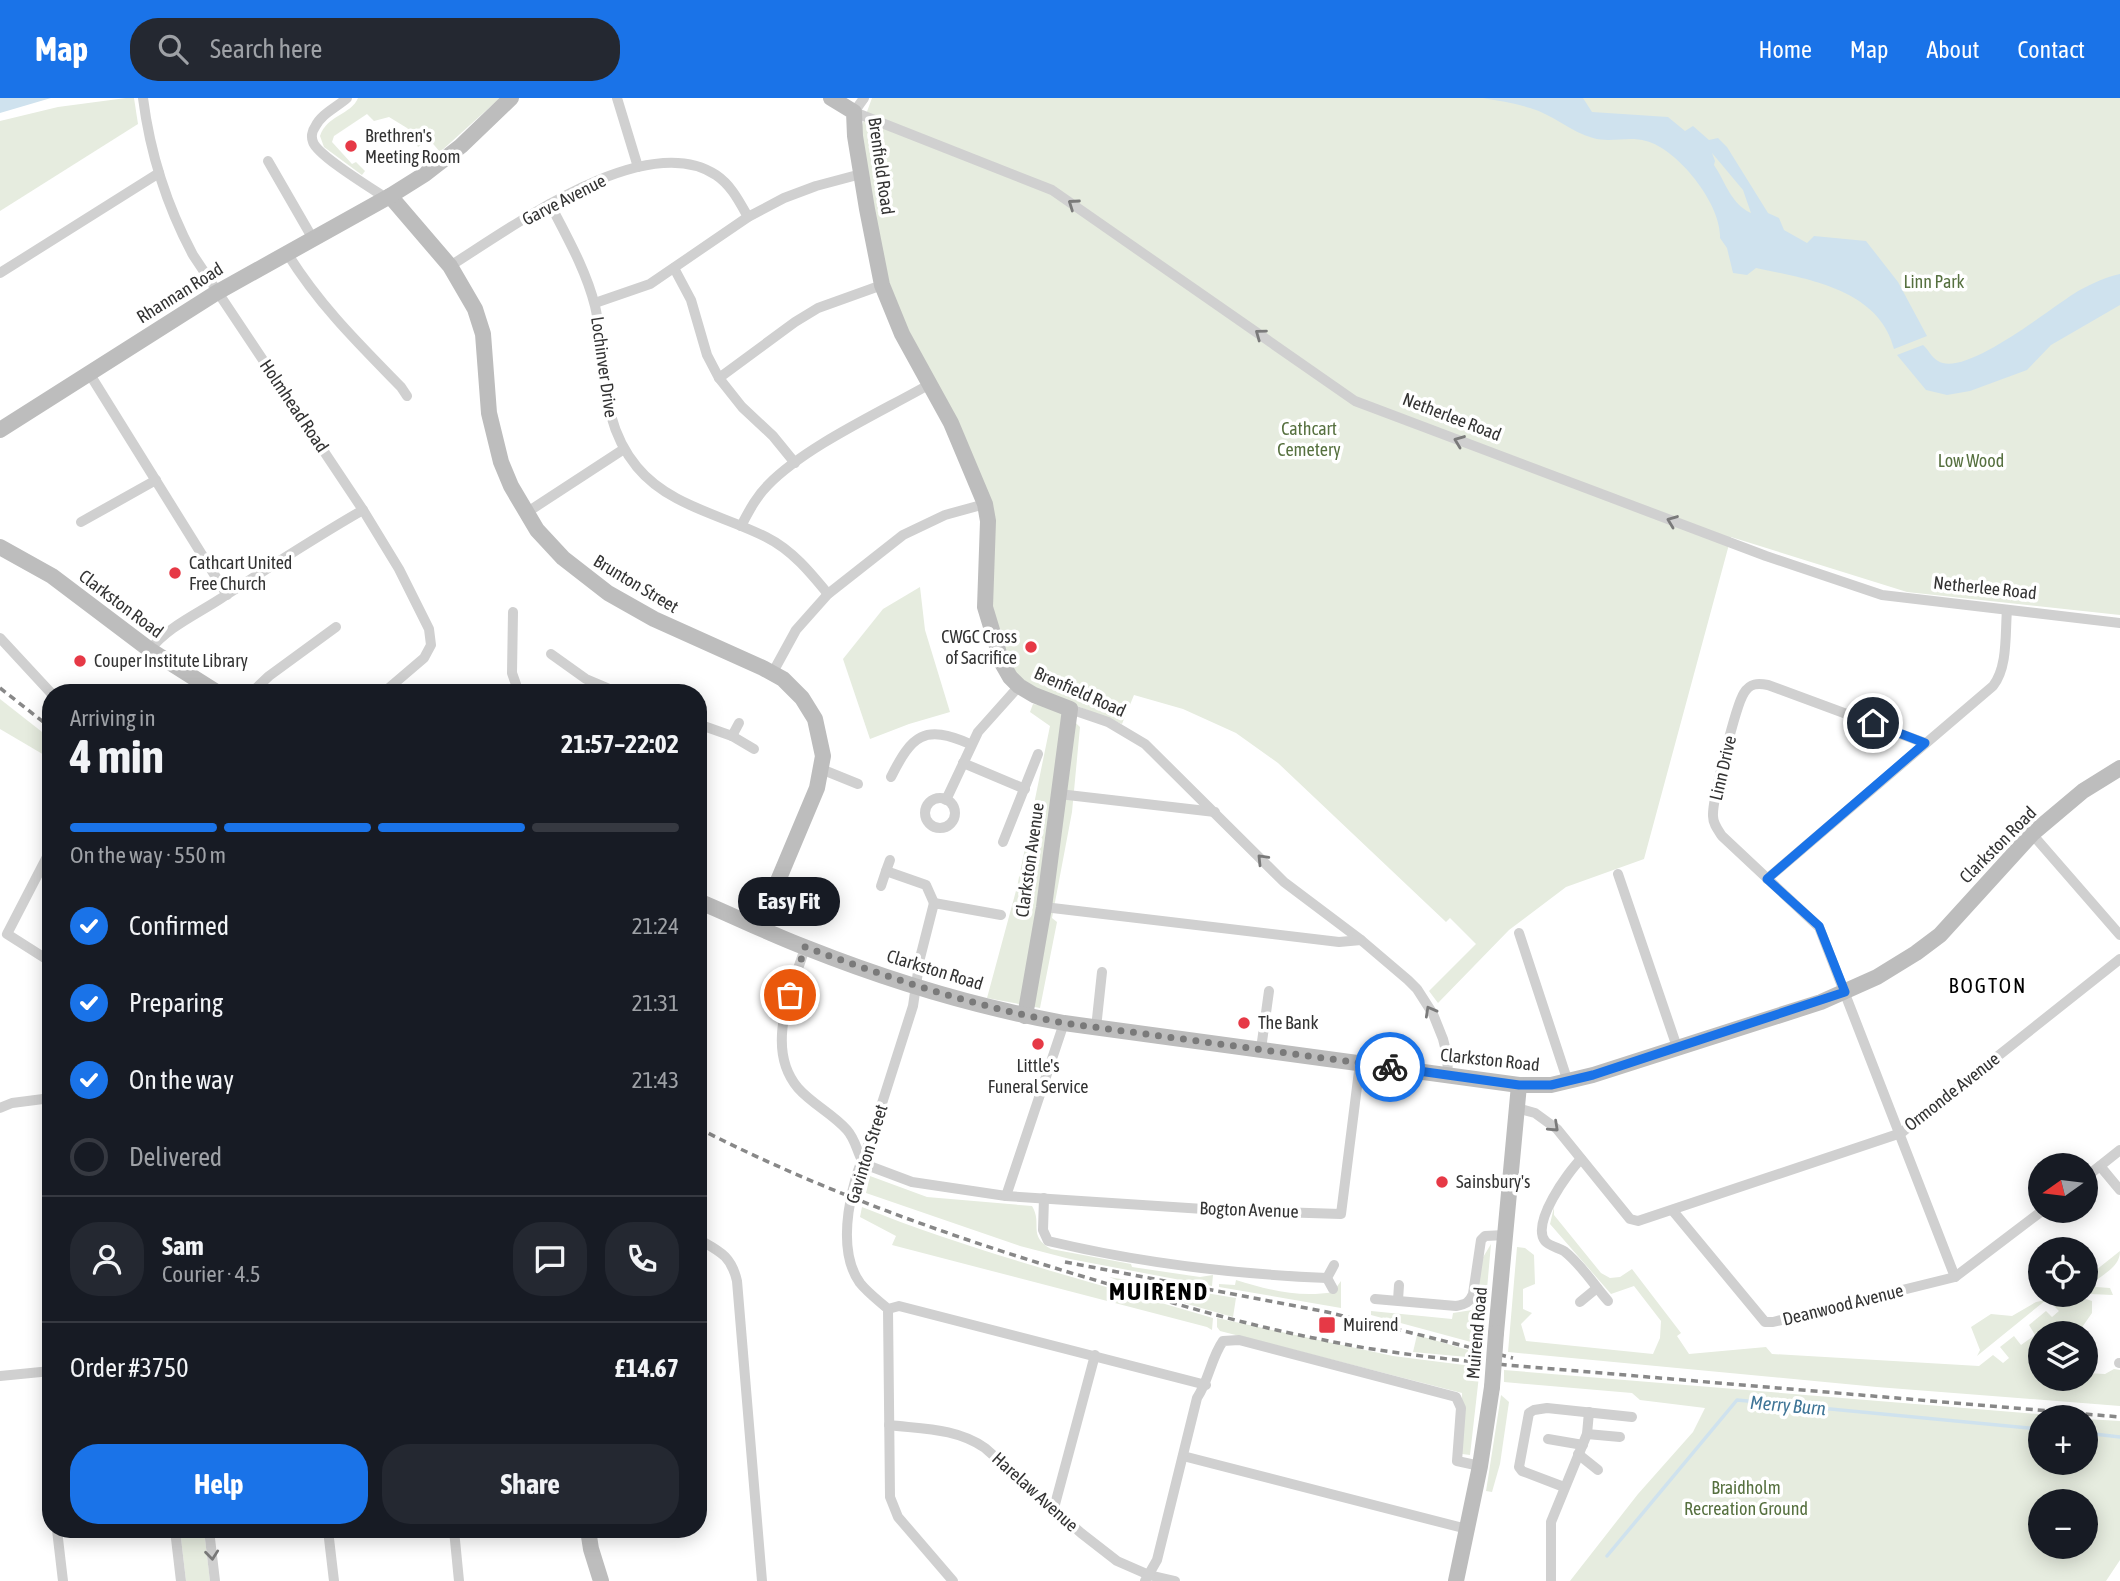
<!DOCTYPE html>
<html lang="en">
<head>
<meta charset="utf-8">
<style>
  :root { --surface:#171b24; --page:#242831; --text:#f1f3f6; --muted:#9ea1a6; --line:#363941; --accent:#1a73e8 }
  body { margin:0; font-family:"Asap Condensed",sans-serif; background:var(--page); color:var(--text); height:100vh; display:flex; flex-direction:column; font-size:26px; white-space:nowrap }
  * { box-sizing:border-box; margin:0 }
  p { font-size:23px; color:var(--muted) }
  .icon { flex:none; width:38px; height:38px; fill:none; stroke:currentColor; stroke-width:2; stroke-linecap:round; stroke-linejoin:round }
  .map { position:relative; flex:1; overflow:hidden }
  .panel { position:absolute; left:42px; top:586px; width:665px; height:854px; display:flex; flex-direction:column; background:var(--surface); border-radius:28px; box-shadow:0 4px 18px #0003 }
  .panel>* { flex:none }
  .needle { width:46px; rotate:256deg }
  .tools { position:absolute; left:2028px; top:1055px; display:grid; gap:14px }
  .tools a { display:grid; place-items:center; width:70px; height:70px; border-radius:50%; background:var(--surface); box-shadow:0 4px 18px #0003; font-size:35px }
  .pin { position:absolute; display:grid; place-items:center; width:60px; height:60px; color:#fff; margin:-30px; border:4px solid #fff; border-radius:50%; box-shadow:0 2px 7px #0007 }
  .courier { position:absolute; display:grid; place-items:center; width:70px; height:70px; margin:-35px; border:5px solid #1a73e8; border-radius:50%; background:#fff; color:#222; box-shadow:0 2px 9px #0007 }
  .bubble { position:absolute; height:49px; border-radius:24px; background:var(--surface); box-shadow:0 4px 18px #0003; font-size:23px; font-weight:700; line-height:49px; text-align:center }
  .summary em { font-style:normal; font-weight:700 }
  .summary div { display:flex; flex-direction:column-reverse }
  .summary { display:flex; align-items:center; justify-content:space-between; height:119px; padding:0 28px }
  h1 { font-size:46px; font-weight:700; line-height:52px }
  .bar { display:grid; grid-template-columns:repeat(4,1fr); gap:10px 7px; align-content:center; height:84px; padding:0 28px }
  .bar i { height:9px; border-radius:5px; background:var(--line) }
  .bar .active { background:var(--accent) }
  .bar p { grid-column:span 4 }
  .line { display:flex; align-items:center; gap:18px; padding:0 28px; border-top:2px solid var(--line) }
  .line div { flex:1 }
  .round { display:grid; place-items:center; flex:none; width:74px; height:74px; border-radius:28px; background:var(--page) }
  ol { padding:0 28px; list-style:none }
  li { display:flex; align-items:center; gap:21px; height:77px }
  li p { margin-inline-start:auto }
  li .icon { padding:7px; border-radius:50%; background:var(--accent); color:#fff; stroke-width:4 }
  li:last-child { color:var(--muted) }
  li i { width:38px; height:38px; border:4px solid var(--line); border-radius:50% }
  .button { display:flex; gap:14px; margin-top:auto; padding:14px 28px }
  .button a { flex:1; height:80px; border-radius:28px; background:var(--accent); color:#fff; font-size:28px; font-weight:700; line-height:80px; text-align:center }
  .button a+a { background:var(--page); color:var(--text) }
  header { display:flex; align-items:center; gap:42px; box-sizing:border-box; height:98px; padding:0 35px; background:var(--accent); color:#fff }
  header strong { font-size:33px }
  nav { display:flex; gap:38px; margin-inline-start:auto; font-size:24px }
  .search { width:490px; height:63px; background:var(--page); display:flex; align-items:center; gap:18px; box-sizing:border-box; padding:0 24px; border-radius:28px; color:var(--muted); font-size:26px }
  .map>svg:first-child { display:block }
  .green { fill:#e6ecdf; fill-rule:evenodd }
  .water { fill:#cfe2ee; fill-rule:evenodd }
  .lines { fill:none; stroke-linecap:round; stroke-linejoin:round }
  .stream { stroke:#cfe2ee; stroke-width:3.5 }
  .street { stroke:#d0d0d0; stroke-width:10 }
  .secondary { stroke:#bdbdbd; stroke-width:16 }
  .rail { stroke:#888; stroke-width:3.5; stroke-dasharray:7 5; stroke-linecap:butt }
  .secondary-bridge { stroke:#bdbdbd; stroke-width:16 }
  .oneway { stroke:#7a7a7a }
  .done { stroke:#7a7a7a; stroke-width:7; stroke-dasharray:0 12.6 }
  .route { stroke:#1a73e8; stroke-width:9 }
  .poi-dot { fill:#e63946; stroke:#fff; stroke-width:2.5 }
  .labels { text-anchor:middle; stroke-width:7; stroke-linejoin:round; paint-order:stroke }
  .poi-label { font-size:18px; fill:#333; stroke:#fff; text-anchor:start }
  .street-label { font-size:18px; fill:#333; stroke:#fff }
  .park-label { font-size:18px; fill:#56703f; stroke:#fff }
  .water-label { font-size:19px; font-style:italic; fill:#3f7597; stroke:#fff }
  .quarter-label { font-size:21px; letter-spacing:2px; fill:#000; stroke:#fff }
  .district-label { font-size:24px; font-weight:bold; letter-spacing:2px; fill:#000; stroke:#fff }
</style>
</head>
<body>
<header>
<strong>Map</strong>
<div class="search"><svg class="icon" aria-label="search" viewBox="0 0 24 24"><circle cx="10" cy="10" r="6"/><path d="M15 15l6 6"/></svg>Search here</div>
<nav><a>Home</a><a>Map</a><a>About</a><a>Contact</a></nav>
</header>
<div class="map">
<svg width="2120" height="1483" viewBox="0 0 2120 1483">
  <rect width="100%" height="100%" fill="#fff"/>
  <g class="green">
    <path d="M126,0h8l4,26 -138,87v-90l58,-14z"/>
    <path d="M358,0h142l-60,54 -11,-13 -11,8 -11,-19 -18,-11 -15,4 -7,-7 -33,22 -2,6 20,22 4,-2 9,9 -3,4 -38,-28 -4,-11c7,-21 31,-21 38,-38z"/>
    <path d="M872,0h1248v517l-213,-23 -176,-55 -87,322 -78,28 -57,43 -71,73 -9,-12 47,-47 -26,-26 -4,4 -168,-159 -42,-30 -53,-24 -49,-14 -12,29 -82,-33 -25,-17 -11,-21 -13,-54 4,-66 -88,-203 -23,-61 -23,-141z"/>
    <path d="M920,489l5,43 25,82 -41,12 -39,15 -27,-80 40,-50z"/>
    <path d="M0,601l51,40v20l-51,-30z"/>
    <path d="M1033,606l28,5 19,18 -8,85 -20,106 5,4 -17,86 -53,-10 30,-111 33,-161 -20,-14z"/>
    <path d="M870,1078l57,21 105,9c11,18 -5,29 19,43l80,15 1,3 68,10 13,-2 -1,11 -142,-27 -50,-13 -154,-53z"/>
    <path d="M862,1109c114,46 234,76 351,111l-1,12 -5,-3 -315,-82 4,-9 -36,-19z"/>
    <path d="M1554,1109v8l47,58 9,5 10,-1 12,-8 49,64 -4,3 12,18 77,-7 6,7 207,12 14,-11 10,8 6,-5 -9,-11 14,-11 7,9 14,-10 -6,-10 17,-14 6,6 7,-6 -6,-6 10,-8 5,5 6,-7 18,6v12l-14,20 -38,1v45h46v-6l19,1 9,-5 6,1v36l-243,-19 -369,-35 9,-105 8,1 9,7 1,29 -12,5v20l9,4 -11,11 5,17 127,13 7,-16 1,-17 -27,-35 -23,8 -61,-70z"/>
    <path d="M1491,1146l-9,101 -111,-30v-4l81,8 1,-6 19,-3 7,-46z"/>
    <path d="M2120,1153c0,16 -16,22 -27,32l3,4 14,1 3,7 -23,-1 -4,-4v-12z"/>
    <path d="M1109,1179l127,21 -3,19 -81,-23z"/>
    <path d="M1236,1182c32,10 64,18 97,12l8,-11v27l-122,-21v-3l16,1z"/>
    <path d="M2046,1202l-69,56 3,-6 -9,-23 20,-13 21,2 24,-14z"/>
    <path d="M1217,1220l176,38 87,11 -10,88 -8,-1v-61l-242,-62 -3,-4z"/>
    <path d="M1417,1237l51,15 -1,7 -54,-5z"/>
    <path d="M1504,1272l569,47 -33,1v45h46v-44l34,2v139l-14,21h-536l68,-87 55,-62 12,-24 -65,-8 -8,-7 -128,-11zM2040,1404h46v45h-46z"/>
    <path d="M1501,1297l8,7 -9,62 -8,28 -6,-1z"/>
    <path d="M180,1432h24l6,51h-24z"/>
  </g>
  <g class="water">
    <path d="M0,0h51l-51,15z"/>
    <path d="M1483,0h100l9,14 76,5 17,14 8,-5 16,14 9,-2 9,9 41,66 11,5 5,12 23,13 7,-7 52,5 32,41 29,54 -33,13c-15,-60 -87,-70 -138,-81l-9,7 -14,-2 -6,-25 -7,-10c2,-33 -42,-89 -74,-97 -17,-5 -36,2 -53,-3 -22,-6 -41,-24 -63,-30 -15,-5 -31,-7 -47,-10zM1712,55l31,37 8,23c-20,-9 -25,-30 -37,-48l1,-4z"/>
    <path d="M2120,176v31l-69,40 -24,25 -57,21 -23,4 -21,-5 -29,-35 26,-10c5,4 9,13 15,16 27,18 117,-57 142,-71 13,-7 26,-13 40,-16z"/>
  </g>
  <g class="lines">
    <g class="stream">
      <path d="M2086,1335l34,4"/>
      <path d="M1607,1458l130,-156 303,29"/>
    </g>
    <g class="street">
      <path d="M143,0c7,55 24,108 50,157l170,255 36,59 30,60 2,16 -7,13 -41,35"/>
      <path d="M347,0c-10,9 -26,16 -32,29 -3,4 -4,10 -2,15 5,14 58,46 73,56"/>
      <path d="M617,0l21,69"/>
      <path d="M864,0l-10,14 198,78 303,211 411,155 116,39 238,28"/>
      <path d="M268,63l45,78"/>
      <path d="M550,106c17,33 36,66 45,102 13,56 2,113 42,161 32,39 86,48 129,70 26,13 44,35 62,57"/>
      <path d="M287,155c33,53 71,90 114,134l6,9"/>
      <path d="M450,168c61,-38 195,-138 266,-91 15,10 23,26 32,42"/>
      <path d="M674,170l17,32 16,55 12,23 23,29 31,29 22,27"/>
      <path d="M0,175l159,-100"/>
      <path d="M595,205l55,-19 98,-67 36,-19 32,-12 45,-12"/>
      <path d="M89,275l138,222"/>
      <path d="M719,280l76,-56 23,-14 64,-23"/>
      <path d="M526,415l98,-64"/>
      <path d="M81,424l75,-42"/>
      <path d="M741,428c8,-15 15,-29 27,-41 38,-39 113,-73 162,-101"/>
      <path d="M513,514l-1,61 7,20"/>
      <path d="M0,540l51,55"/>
      <path d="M150,552c16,-22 47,-36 70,-51 47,-30 94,-61 143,-89"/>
      <path d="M551,556l35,25 26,11 1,3"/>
      <path d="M773,574l23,-42 32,-36 75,-59 42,-20 40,-11"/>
      <path d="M251,595l18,-17 67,-49"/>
      <path d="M1070,611l38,13 37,22 139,138 77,58 47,40 9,9 16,25 10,25 4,16 1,20"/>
      <path d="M698,626l34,12 22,13"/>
      <path d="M732,638l7,-13"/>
      <path d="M1925,645l-157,-58c-10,-2 -18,-2 -24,8 -8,12 -32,108 -31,123 0,8 5,14 9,20l97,91 136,350"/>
      <path d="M963,665l62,26"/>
      <path d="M821,671l37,15"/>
      <path d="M891,679c21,-42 33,-53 79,-33"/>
      <path d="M1059,696l156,18"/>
      <circle cx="940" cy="715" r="15"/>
      <path d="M946,702l32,-68 41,-46"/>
      <path d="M2032,736l88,101"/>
      <path d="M1003,744l35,-88"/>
      <path d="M51,751l-44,85 44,28"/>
      <path d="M890,762l-4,11 40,14 8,18"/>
      <path d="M1618,776l59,173"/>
      <path d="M1767,781l226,-193c15,-19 12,-52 14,-76"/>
      <path d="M881,788l5,-15"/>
      <path d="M1044,809l295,35 22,-2"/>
      <path d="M1519,835l49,149"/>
      <path d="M805,850c-13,41 -41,100 -7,140 14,16 35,26 49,42 9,10 10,23 17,34l48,18 94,14 213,14 122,4 19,-151"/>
      <path d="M1096,930l6,-56"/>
      <path d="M1261,951l8,-58"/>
      <path d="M0,1010l12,-5 39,-5"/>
      <path d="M1517,1010l18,5 22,16 73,90 8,2 263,-88 219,-174"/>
      <path d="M1581,1061c-13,13 -50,64 -36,82 4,5 14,7 19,10 17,13 30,34 44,50"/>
      <path d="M2100,1068l20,24"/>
      <path d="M2086,1079l34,-27"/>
      <path d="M1006,1098l58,-173"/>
      <path d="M1044,1100l-1,32 5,11c92,22 185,33 279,37"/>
      <path d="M1673,1113l92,111h8l182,-45 87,-66"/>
      <path d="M698,1141c21,12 33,16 39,42l25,300"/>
      <path d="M1333,1191l-6,-11 7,-13"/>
      <path d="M1375,1201l81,7c10,-2 13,-3 17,-12l8,-54 4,-4 20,-1"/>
      <path d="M1398,1202l1,-15"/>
      <path d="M1580,1204l17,-14"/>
      <path d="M888,1211c-9,-8 -20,-16 -28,-26 -26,-36 -8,-105 10,-142l43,-135 7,-48 14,-55 67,12"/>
      <path d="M888,1211l11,-3 307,79"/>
      <path d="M888,1211l2,188 8,20 55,64"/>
      <path d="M2119,1265h1"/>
      <path d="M0,1278l51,-5"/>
      <path d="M889,1327c33,4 68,3 96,23l96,85 36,28 32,14 26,6"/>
      <path d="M1587,1336l33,3"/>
      <path d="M1548,1341l35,6"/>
      <path d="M1578,1356l20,16"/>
      <path d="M1183,1358l284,73"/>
      <path d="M1564,1389l-42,-16 -3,-4 10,-54 5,-3 13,-2 85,9"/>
      <path d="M1054,1410l41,-153"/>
      <path d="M57,1432l6,51"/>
      <path d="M175,1432l6,51"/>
      <path d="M209,1432l6,51"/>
      <path d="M328,1432l6,51"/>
      <path d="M454,1432l5,51"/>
      <path d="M1145,1483l12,-21 40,-162c12,-18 14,-40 26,-57l16,-1 217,57 5,11 -4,53 23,5"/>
      <path d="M1551,1483v-59l36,-88 2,-22"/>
    </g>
    <g class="secondary">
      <path d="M831,0l23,14 1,24 12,73 15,76 20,49 49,89 34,81 3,17 -3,86 17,56 8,14 9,9 15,9 36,14 -26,198 -19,109"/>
      <path d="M390,98l60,70 25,43 8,25 6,79 12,49 10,24 26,44 26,28 45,35 46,26 109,49 20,11 19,19 13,21 8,37 -6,32 -58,138"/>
      <path d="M0,332l216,-137 174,-97 35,-22 36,-28 50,-48"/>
      <path d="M0,449l52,29 98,74 68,43"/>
      <path d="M698,803c36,15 72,33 109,47 83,33 169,59 257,75l455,62h32l42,-10 228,-73 56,-25 39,-24 24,-18 92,-101 51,-43 37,-23"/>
      <path d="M1496,1235l23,-248"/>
      <path d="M588,1432l3,19 10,32"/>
      <path d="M1456,1483l24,-115 12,-79"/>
    </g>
    <g class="rail">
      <path d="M0,590l51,40"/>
      <path d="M698,1030c125,64 256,110 390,150 78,23 156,47 236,62 60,13 122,19 183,25l613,52"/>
      <path d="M1065,1164l262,50 186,46"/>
    </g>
    <path class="secondary-bridge" d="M1492,1289l4,-54"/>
  </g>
  <defs><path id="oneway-chevron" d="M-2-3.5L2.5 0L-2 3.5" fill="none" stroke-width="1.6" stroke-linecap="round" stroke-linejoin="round" transform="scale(1.75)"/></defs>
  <g class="oneway">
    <use href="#oneway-chevron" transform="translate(1073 106) rotate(-145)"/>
    <use href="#oneway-chevron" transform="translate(1260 236) rotate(-144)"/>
    <use href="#oneway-chevron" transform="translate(1459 343) rotate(-159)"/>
    <use href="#oneway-chevron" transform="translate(1672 423) rotate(-159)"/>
    <use href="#oneway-chevron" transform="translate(1262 761) rotate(-134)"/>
    <use href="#oneway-chevron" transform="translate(1430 913) rotate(-119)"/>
    <use href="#oneway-chevron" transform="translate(1554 1029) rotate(43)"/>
    <use href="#oneway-chevron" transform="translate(212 1457) rotate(84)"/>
  </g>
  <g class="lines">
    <path class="done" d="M790,897l15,-48c85,31 170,60 259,76l326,44"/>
    <path class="route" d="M1390,969l129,18h32l42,-10 252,-83 -26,-66 -52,-47 158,-136 -52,-20"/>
  </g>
  <g class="poi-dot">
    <circle cx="351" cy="48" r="7"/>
    <circle cx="175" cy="475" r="7"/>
    <circle cx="1031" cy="549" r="7"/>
    <circle cx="80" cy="563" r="7"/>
    <circle cx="1244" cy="925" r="7"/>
    <circle cx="1038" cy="946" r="7"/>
    <circle cx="1442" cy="1084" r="7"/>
    <rect x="1318" y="1218" width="18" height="18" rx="3.5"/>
  </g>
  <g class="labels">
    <g class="poi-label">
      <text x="365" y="44">Brethren's<tspan x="365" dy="21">Meeting Room</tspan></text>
      <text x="189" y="471">Cathcart United<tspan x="189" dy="21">Free Church</tspan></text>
      <text x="1017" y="545" text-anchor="end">CWGC Cross<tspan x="1017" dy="21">of Sacrifice</tspan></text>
      <text x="94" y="569">Couper Institute Library</text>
      <text x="1258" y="931">The Bank</text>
      <text x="1038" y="974" text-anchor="middle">Little's<tspan x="1038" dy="21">Funeral Service</tspan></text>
      <text x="1456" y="1090">Sainsbury's</text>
      <text x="1343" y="1233">Muirend</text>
    </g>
    <g class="street-label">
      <text transform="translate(881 68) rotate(82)" y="6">Brenfield Road</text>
      <text transform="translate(564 102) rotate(-27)" y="6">Garve Avenue</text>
      <text transform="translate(180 195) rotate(-32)" y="6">Rhannan Road</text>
      <text transform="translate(604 269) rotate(82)" y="6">Lochinver Drive</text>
      <text transform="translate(294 308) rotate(56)" y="6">Holmhead Road</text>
      <text transform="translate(1452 319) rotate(21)" y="6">Netherlee Road</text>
      <text transform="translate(636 486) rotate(31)" y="6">Brunton Street</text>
      <text transform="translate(1985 490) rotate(6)" y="6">Netherlee Road</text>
      <text transform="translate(121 506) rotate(37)" y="6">Clarkston Road</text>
      <text transform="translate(1080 594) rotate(24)" y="6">Brenfield Road</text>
      <text transform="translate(1723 670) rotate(-77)" y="6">Linn Drive</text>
      <text transform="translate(1998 747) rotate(-45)" y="6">Clarkston Road</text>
      <text transform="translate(1030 762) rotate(-82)" y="6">Clarkston Avenue</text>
      <text transform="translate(935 872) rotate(17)" y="6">Clarkston Road</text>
      <text transform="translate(1490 962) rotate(6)" y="6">Clarkston Road</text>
      <text transform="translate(1952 994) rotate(-38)" y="6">Ormonde Avenue</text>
      <text transform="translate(867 1056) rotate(-73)" y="6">Gavinton Street</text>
      <text transform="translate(1249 1112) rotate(2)" y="6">Bogton Avenue</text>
      <text transform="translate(1843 1207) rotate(-14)" y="6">Deanwood Avenue</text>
      <text transform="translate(1477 1235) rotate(-85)" y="6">Muirend Road</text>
      <text transform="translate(1035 1394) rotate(42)" y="6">Harelaw Avenue</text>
    </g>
    <g class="park-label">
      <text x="1934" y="190">Linn Park</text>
      <text x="1309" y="337">Cathcart<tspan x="1309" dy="21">Cemetery</tspan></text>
      <text x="1971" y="369">Low Wood</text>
      <text x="1746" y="1396">Braidholm<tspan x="1746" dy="21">Recreation Ground</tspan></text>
    </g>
    <g class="water-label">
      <text transform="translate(1788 1307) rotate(5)" y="7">Merry Burn</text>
    </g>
    <g class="quarter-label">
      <text x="1988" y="895">BOGTON</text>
    </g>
    <g class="district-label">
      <text x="1159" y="1202">MUIREND</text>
    </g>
  </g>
</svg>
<div class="tools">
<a><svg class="needle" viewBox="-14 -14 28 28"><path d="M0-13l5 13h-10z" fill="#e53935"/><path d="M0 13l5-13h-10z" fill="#9ea1a6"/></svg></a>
<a><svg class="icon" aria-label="locate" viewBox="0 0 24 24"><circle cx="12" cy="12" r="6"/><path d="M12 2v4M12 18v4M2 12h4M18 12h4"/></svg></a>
<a><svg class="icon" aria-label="layers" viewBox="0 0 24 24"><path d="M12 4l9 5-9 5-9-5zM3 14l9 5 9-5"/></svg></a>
<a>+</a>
<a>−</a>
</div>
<div class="pin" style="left:790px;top:897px;background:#ea580c"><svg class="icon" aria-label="bag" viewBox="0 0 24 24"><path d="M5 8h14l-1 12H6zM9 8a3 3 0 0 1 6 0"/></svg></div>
<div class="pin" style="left:1873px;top:625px;background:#1f2937"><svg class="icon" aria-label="home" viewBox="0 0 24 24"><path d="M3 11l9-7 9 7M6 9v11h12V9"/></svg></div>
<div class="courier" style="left:1390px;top:969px"><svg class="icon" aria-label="bike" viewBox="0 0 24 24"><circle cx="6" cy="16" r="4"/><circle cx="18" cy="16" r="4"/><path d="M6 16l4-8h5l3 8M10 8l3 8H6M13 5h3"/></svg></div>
<div class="bubble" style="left:738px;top:779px;width:102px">Easy Fit</div>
<section class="panel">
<div class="summary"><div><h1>4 min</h1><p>Arriving in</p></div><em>21:57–22:02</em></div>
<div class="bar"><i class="active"></i><i class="active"></i><i class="active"></i><i></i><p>On the way · 550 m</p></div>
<ol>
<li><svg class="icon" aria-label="check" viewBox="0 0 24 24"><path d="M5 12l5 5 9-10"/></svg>Confirmed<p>21:24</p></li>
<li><svg class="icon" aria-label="check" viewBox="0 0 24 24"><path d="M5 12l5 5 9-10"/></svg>Preparing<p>21:31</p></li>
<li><svg class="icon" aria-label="check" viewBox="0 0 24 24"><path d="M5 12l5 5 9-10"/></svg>On the way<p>21:43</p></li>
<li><i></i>Delivered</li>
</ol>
<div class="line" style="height:126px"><a class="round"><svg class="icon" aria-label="person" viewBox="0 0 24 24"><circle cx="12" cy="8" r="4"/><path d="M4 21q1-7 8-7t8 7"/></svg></a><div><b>Sam</b><p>Courier · 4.5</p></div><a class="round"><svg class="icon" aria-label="chat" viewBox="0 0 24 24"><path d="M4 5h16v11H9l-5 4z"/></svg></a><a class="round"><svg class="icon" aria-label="phone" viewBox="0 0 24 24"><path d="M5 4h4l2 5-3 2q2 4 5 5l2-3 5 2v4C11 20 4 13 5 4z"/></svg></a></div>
<div class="line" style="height:91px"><div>Order #3750</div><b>£14.67</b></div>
<div class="button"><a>Help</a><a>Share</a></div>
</section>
</div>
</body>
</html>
